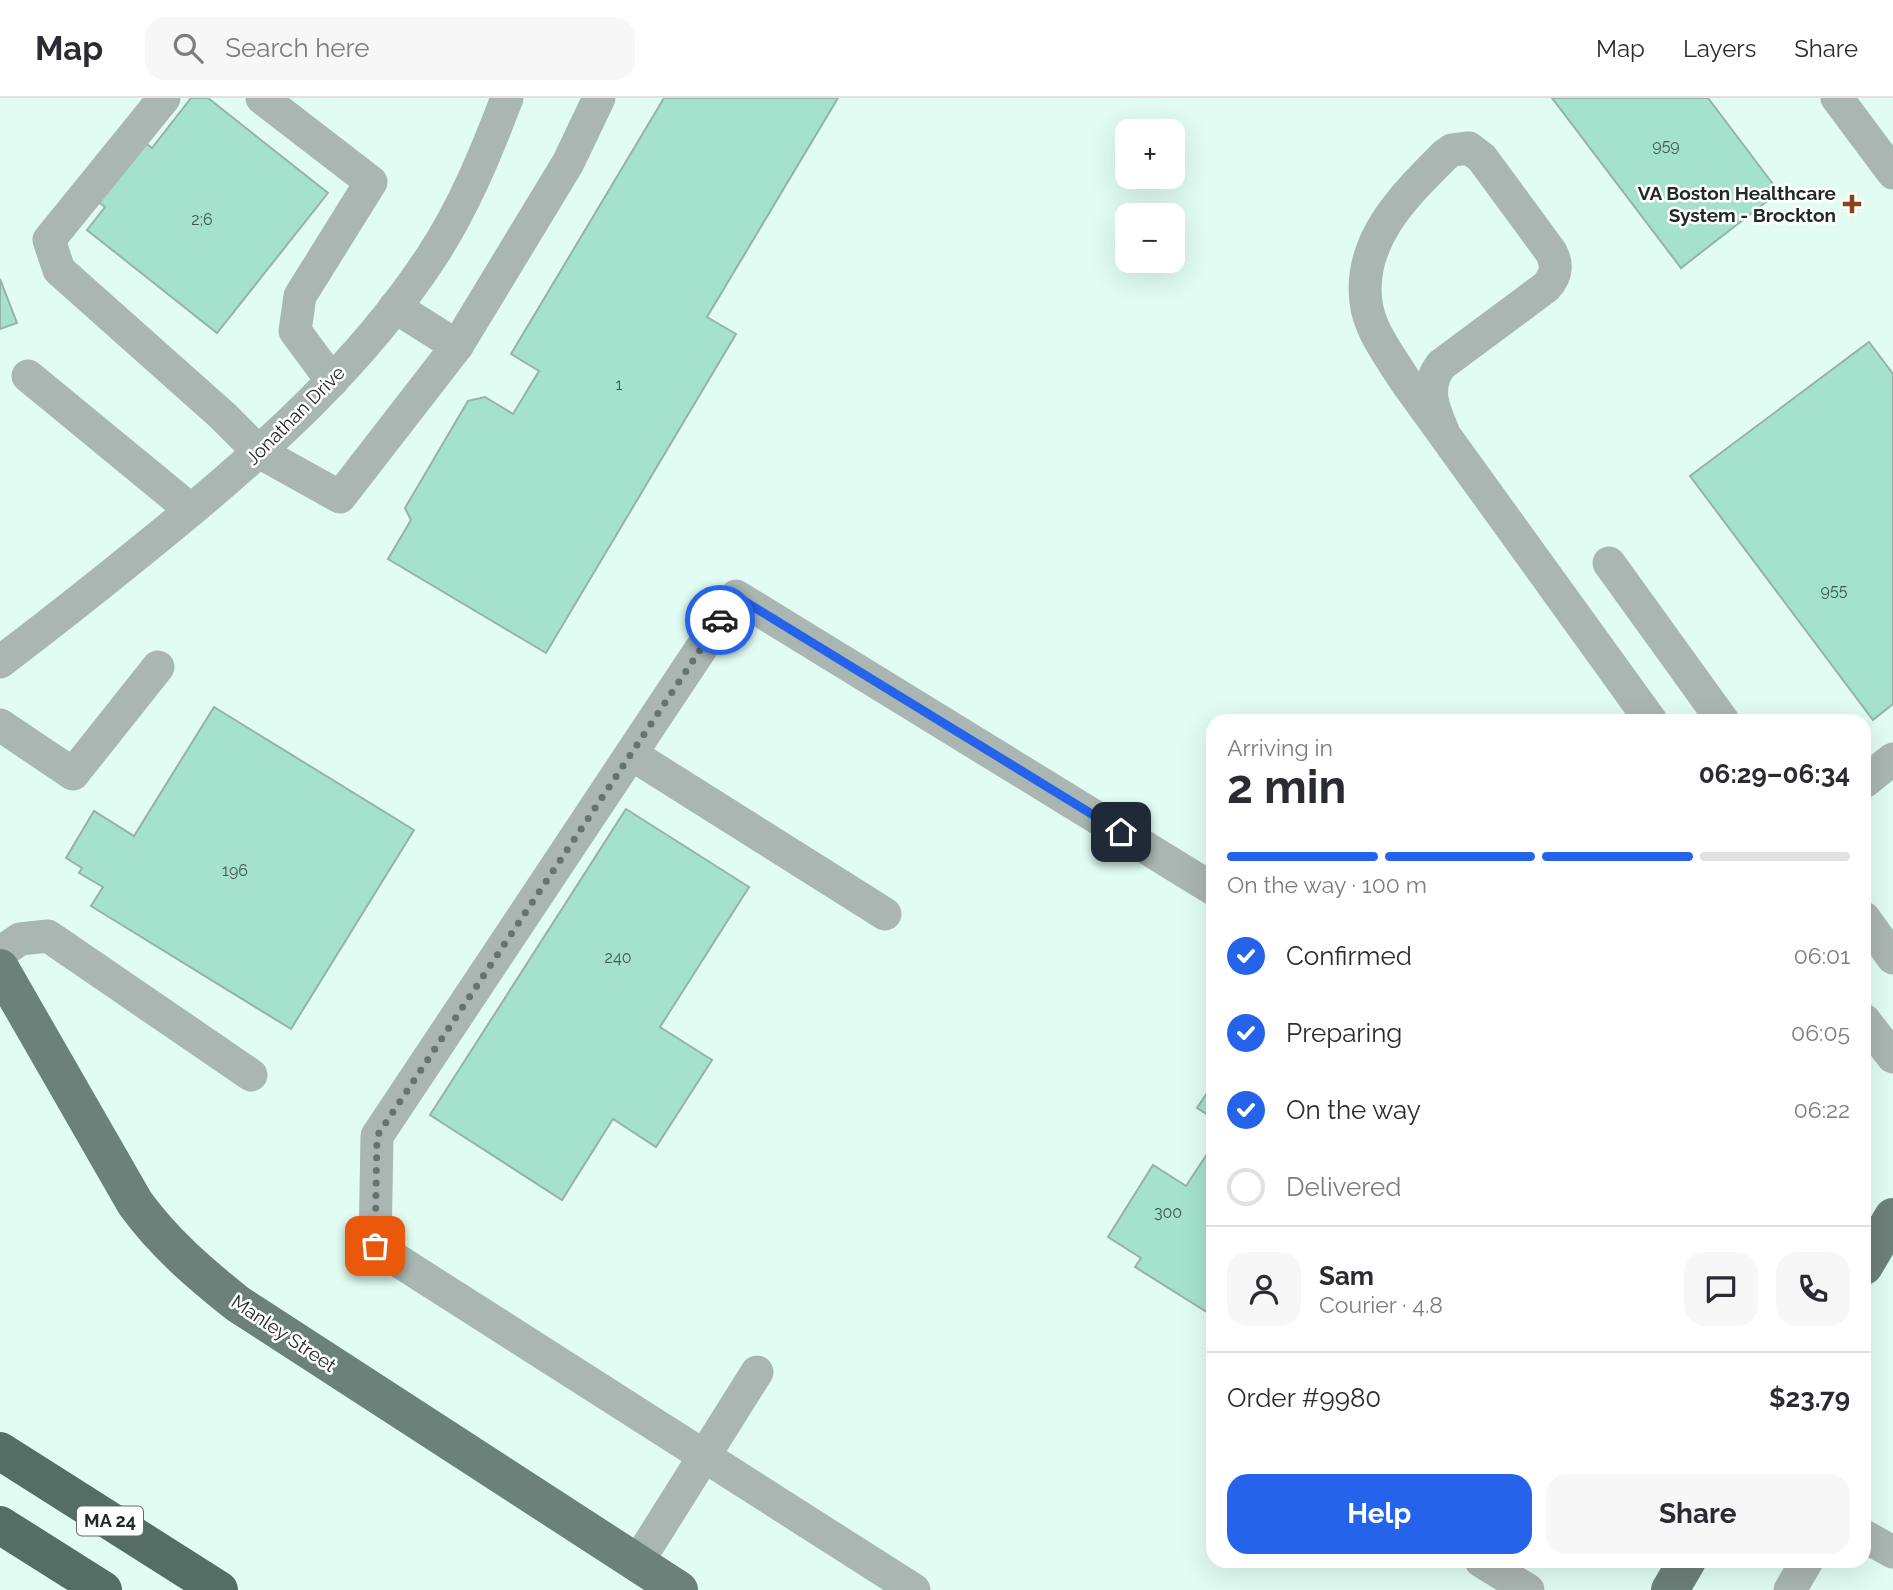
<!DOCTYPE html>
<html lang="en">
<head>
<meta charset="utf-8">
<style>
  :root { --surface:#fff; --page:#f7f7f7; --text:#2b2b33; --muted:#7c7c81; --line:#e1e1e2; --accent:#2563eb }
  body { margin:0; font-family:Raleway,sans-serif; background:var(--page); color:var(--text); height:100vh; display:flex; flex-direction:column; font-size:26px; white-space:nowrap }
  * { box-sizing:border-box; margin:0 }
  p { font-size:23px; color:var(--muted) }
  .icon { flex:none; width:38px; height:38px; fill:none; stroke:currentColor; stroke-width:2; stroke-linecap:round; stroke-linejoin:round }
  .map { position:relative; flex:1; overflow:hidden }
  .drawer { position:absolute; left:1206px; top:616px; width:665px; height:854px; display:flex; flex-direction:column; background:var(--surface); border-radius:21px; box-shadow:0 7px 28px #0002 }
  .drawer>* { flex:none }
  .fabs { position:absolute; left:1115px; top:21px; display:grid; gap:14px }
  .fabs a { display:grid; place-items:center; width:70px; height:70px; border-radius:14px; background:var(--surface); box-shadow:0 7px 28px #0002; font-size:35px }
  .pin { position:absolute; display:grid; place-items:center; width:60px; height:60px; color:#fff; margin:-30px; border-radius:14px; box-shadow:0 4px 10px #0006 }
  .courier { position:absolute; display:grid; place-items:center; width:70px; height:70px; margin:-35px; border:5px solid #2563eb; border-radius:50%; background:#fff; color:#222; box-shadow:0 2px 9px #0007 }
  .head em { font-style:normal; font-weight:700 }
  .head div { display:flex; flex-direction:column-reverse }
  .head { display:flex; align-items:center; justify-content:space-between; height:119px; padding:0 21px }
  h1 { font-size:46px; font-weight:700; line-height:52px }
  .bar { display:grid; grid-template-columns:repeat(4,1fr); gap:10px 7px; align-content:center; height:84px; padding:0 21px }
  .bar i { height:9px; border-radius:5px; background:var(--line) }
  .bar .selected { background:var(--accent) }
  .bar p { grid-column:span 4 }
  .line { display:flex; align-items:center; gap:18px; padding:0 21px; border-top:2px solid var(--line) }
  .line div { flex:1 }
  .round { display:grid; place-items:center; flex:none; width:74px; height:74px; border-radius:21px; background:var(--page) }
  ol { padding:0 21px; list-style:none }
  li { display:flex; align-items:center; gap:21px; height:77px }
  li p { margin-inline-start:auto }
  li .icon { padding:7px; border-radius:50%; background:var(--accent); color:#fff; stroke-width:4 }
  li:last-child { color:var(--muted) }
  li i { width:38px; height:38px; border:4px solid var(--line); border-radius:50% }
  .action { display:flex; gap:14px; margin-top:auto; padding:14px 21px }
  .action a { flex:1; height:80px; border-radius:21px; background:var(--accent); color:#fff; font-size:28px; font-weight:700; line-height:80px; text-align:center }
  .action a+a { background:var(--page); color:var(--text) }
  header { display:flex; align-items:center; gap:42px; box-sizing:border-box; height:98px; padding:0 35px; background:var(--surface); border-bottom:2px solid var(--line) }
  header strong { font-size:33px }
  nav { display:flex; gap:38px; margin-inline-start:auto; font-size:24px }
  .search { width:490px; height:63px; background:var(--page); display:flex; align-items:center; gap:18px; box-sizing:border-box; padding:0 24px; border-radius:21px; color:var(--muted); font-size:26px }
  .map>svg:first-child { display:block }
  .building { fill:#a4e2cd; stroke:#98b2a9; stroke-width:2 }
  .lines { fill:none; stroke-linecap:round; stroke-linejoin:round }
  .minor { stroke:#aab6b2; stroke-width:33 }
  .major { stroke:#6c8179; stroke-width:38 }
  .highway { stroke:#556e65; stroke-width:38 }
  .done { stroke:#64746e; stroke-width:7; stroke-dasharray:0 12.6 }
  .route { stroke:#2563eb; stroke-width:9 }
  .poi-dot { fill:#88421d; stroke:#fff; stroke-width:2.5 }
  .labels { text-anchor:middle; stroke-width:5; stroke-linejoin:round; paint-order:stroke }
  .number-label { font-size:16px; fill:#415950 }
  .shield { fill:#fff; stroke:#636b68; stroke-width:2 }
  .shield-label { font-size:18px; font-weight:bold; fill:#202b27 }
  .poi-label { font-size:19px; font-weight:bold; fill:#202b27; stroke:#fff; text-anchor:end }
  .street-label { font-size:19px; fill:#202b27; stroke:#fff }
</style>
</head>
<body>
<header>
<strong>Map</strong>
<div class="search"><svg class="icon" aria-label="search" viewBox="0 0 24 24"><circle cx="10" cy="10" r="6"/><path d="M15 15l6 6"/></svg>Search here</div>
<nav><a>Map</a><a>Layers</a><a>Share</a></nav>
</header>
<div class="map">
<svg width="1893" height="1492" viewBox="0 0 1893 1492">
  <rect width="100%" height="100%" fill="#e1fdf3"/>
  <g class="building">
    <path d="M191,0h17l120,95 -111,140 -130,-103 18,-23 -13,-10 47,-59 13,10z"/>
    <path d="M664,0h174l-131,219 29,17 -190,319 -158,-94 23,-39 -6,-12 63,-107 17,-4 28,17 26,-43 -28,-17z"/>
    <path d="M1552,0h156l71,94 -98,76z"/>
    <path d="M0,181l17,44 -17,6z"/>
    <path d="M1869,244l24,32v330l-20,16 -183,-244z"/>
    <path d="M214,609l200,123 -123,199 -200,-123 12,-19 -24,-14 3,-5 -16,-10 28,-47 40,25z"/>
    <path d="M626,711l123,78 -89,140 52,33 -56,87 -43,-28 -51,81 -132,-85z"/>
    <path d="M1213,986v34l-16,-10z"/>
    <path d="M1213,1047v171l-78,-49 6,-9 -33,-21 45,-72 33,21z"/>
  </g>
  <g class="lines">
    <g class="minor">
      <path d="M164,0l-115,142 10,30 164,146 36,36 81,45 117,-151 111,-183 31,-65"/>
      <path d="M262,0l109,84 -71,114 -5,35 37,50"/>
      <path d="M1837,0l56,75"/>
      <path d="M395,209l62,39"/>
      <path d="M28,278l163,134"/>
      <path d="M1443,333c-10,-23 -19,-44 -2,-66l105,-78c10,-11 12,-22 5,-35l-69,-94 -13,-10 -17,2 -7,5c-40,40 -87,85 -79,147 3,28 24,54 38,77l247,342"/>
      <path d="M1609,465l114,158"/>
      <path d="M0,564c57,-43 112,-87 167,-132 99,-81 195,-167 265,-274 32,-49 54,-103 75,-158"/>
      <path d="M0,627l73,49 85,-107"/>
      <path d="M631,656l254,160"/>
      <path d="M1864,684l29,-23"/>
      <path d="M1864,820l29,40"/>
      <path d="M0,855l20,-14 28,-3 203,139"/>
      <path d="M1864,922l29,37"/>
      <path d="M1864,1438l29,16"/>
      <path d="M1481,1463l47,29"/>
      <path d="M637,1465l120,-191"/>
      <path d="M914,1492l-539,-344 2,-110 359,-540 477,293"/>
      <path d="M1790,1492l17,-29"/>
    </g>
    <g class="major">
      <path d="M0,870l135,235c29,40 64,70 103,101l441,286"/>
      <path d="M1864,1168l29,-49"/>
      <path d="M1670,1492l17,-29"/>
    </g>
    <g class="highway">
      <path d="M0,1353l219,139"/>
      <path d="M0,1427l103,65"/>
    </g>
  </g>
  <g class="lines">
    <path class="done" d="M375,1148l2,-110 343,-516"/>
    <path class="route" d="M720,522l16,-24 385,236"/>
  </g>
  <path class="poi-dot" d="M1848.5 95.5h7v7h7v7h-7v7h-7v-7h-7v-7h7z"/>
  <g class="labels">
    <g class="number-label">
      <text x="1666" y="53">959</text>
      <text x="202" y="127">2;6</text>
      <text x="619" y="292">1</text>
      <text x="1834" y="498">955</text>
      <text x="235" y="778">196</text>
      <text x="618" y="865">240</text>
      <text x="1168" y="1120">300</text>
    </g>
    <rect class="shield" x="77" y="1408.5" width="66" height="29" rx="5"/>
    <g class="shield-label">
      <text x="110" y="1429">MA 24</text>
    </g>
    <g class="poi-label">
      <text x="1836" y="102">VA Boston Healthcare<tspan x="1836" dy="22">System - Brockton</tspan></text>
    </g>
    <g class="street-label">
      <text transform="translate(295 317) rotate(-45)" y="7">Jonathan Drive</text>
      <text transform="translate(284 1235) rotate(34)" y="7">Manley Street</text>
    </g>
  </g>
</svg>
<div class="fabs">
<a>+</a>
<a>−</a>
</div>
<div class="pin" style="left:375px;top:1148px;background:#ea580c"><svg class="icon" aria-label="bag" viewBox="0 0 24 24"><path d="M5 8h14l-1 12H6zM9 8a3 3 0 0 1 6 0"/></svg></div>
<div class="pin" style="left:1121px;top:734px;background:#1f2937"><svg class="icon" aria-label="home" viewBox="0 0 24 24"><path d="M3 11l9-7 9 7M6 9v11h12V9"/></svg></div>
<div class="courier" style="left:720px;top:522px"><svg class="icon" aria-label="car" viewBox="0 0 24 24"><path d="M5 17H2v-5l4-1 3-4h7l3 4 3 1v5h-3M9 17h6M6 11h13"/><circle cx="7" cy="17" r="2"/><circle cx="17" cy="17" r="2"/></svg></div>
<section class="drawer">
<div class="head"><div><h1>2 min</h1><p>Arriving in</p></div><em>06:29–06:34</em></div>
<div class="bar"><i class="selected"></i><i class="selected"></i><i class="selected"></i><i></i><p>On the way · 100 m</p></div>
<ol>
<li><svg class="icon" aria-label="check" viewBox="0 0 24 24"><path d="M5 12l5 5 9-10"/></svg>Confirmed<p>06:01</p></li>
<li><svg class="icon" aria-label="check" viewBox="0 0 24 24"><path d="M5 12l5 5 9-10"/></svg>Preparing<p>06:05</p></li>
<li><svg class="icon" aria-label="check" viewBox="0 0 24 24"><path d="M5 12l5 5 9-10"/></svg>On the way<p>06:22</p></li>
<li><i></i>Delivered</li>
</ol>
<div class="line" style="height:126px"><a class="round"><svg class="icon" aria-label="person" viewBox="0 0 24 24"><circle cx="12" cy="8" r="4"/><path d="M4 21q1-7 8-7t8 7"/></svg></a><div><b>Sam</b><p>Courier · 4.8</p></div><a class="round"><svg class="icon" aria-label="chat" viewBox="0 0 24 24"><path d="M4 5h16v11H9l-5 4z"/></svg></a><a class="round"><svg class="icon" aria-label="phone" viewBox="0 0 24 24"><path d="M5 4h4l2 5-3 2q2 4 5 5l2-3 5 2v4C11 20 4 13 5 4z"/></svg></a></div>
<div class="line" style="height:91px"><div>Order #9980</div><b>$23.79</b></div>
<div class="action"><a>Help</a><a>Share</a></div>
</section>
</div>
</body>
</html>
